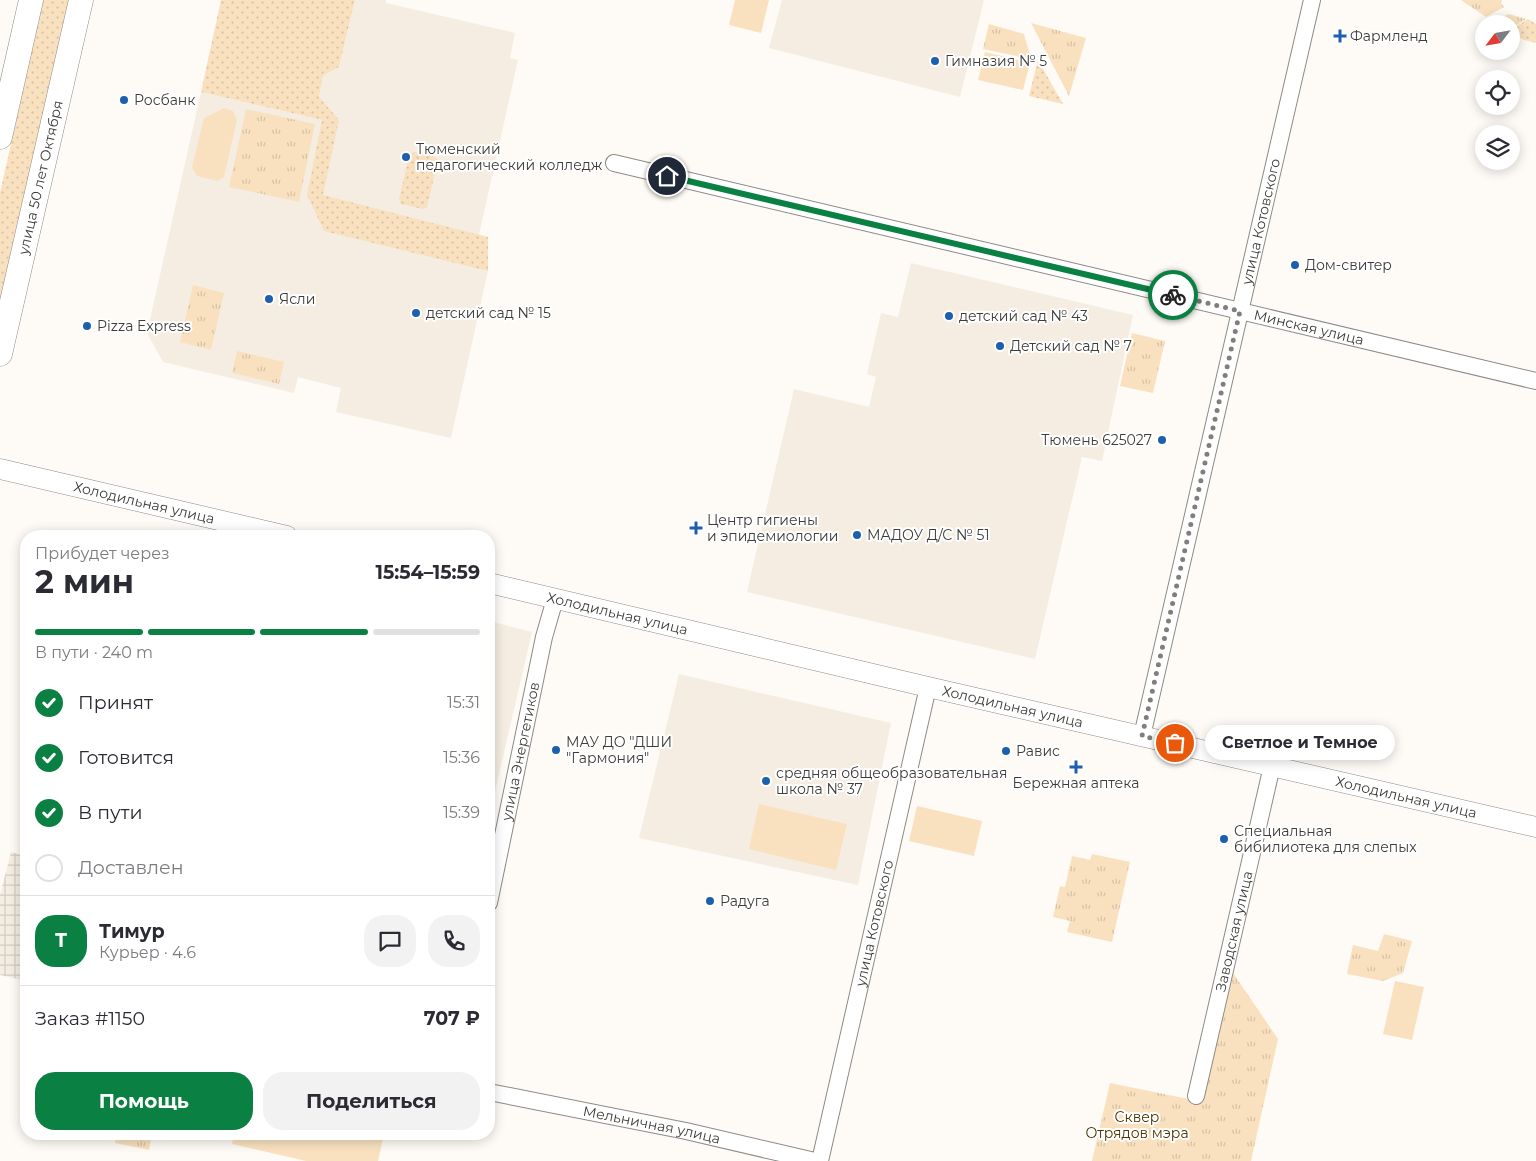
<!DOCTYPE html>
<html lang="ru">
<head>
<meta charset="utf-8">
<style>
  :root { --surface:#fff; --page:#f2f2f3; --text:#2b2b33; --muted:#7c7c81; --line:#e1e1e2; --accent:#0b8043 }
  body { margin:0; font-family:Montserrat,sans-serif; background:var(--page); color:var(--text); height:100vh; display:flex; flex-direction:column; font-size:19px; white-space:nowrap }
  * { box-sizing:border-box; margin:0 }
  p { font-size:16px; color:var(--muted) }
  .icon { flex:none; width:28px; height:28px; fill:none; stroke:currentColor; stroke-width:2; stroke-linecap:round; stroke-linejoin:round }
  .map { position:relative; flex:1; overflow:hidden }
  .sheet { position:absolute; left:20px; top:530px; width:475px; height:610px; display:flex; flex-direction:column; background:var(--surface); border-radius:20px; box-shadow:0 2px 12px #0003 }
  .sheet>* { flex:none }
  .needle { width:32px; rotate:239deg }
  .controls { position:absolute; left:1475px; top:15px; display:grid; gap:10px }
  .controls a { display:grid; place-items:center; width:45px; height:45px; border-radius:50%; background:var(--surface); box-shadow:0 2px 12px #0003; font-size:25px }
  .pin { position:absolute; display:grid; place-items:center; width:42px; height:42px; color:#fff; margin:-21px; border:2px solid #fff; border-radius:50%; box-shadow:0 1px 5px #0007 }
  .courier { position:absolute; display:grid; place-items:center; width:50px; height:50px; margin:-25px; border:4px solid #0b8043; border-radius:50%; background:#fff; color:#222; box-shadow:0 1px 6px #0007 }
  .bubble { position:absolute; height:35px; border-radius:18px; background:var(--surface); box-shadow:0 2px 12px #0003; font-size:16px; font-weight:700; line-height:35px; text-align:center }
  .summary em { font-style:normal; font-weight:700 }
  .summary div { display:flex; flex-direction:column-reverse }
  .summary { display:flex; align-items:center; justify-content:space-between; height:85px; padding:0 15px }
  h1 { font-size:32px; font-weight:700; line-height:38px }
  .bar { display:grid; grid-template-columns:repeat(4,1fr); gap:8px 5px; align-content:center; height:60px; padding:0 15px }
  .bar i { height:6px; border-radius:4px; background:var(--line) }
  .bar .active { background:var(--accent) }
  .bar p { grid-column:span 4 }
  .line { display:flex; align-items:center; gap:12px; padding:0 15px; border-top:1px solid var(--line) }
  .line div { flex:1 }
  .round { display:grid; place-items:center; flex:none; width:52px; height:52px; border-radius:20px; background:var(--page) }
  ol { padding:0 15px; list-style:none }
  li { display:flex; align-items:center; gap:15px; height:55px }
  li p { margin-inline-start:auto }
  li .icon { padding:5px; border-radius:50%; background:var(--accent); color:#fff; stroke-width:4 }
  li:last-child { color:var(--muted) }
  li i { width:28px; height:28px; border:2px solid var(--line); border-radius:50% }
  .action { display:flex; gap:10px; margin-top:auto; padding:10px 15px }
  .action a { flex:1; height:58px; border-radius:20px; background:var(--accent); color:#fff; font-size:20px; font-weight:700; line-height:58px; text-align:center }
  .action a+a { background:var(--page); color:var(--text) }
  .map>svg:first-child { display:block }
  .built { fill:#f5ede2 }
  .industrial { fill:url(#industrial-grid) }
  .grass { fill:url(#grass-dots) }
  .park { fill:url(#park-tufts) }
  .garden { fill:#f9e1bf }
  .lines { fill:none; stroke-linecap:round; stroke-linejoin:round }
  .minor-casing { stroke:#8e8b86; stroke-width:18 }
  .tertiary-casing { stroke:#8e8b86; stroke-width:21 }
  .secondary-casing { stroke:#8e8b86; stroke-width:25 }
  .minor { stroke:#fff; stroke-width:16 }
  .tertiary { stroke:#fff; stroke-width:20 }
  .secondary { stroke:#fff; stroke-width:24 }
  .done { stroke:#817e7b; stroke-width:5; stroke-dasharray:0 9 }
  .route { stroke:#0b8043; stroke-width:6 }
  .poi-dot { fill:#1e5eaf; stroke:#fff; stroke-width:2 }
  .labels { text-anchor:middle; stroke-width:4; stroke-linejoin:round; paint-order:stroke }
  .poi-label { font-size:14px; fill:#3d3c3a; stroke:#fff; text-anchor:start }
  .street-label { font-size:14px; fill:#3d3c3a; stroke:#fff }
  .park-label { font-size:14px; fill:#4d3304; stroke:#fff }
</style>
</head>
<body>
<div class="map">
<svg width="1536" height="1161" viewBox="0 0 1536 1161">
  <defs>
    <pattern id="industrial-grid" width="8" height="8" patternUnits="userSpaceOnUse" patternTransform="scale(1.25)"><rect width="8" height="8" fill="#f5ede2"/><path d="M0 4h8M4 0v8" fill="none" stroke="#d3ccc3"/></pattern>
    <pattern id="grass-dots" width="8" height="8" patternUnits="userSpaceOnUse" patternTransform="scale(1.25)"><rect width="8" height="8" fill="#f9e1bf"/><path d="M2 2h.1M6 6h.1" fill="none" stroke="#d6c2a5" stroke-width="1.8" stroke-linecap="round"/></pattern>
    <pattern id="park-tufts" width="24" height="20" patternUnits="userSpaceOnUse" patternTransform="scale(1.25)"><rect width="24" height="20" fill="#f9e1bf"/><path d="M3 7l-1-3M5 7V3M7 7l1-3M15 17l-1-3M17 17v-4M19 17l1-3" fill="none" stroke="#d6c2a5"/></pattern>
  </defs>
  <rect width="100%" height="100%" fill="#fefaf5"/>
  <g class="built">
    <path d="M355,0h31v3l129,30 -5,25 8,2 -39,175 9,36 -37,167 -115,-26 5,-24 -43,-11 -4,16 -131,-31 -16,-29 54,-241 121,28 -3,-23 4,-21 16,-9z"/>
    <path d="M782,0h202l-24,97 -191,-49z"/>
    <path d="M911,263l222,52 -31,146 -20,-4 -47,202 -288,-67 47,-203 75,18 7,-30 -9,-3 14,-61 17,4z"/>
    <path d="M489,621l43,11 -43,185z"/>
    <path d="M679,674l212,49 -33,162 -219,-47z"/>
  </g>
  <path class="industrial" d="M11,852l15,4v125l-26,-6v-80z"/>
  <g class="grass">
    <path d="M43,0h27l-70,305v-112z"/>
    <path d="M221,0h134l-16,67 -16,9 -4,21 20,23 -16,75 165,42v34l-164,-40 -17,-36 15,-75 -121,-28z"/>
    <path d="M1528,19l8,5v19l-12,-3 -13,-8v-5l3,1z"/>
    <path d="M1038,60l25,44 -34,-8z"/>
    <path d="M414,152l20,4 4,4 -11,47 -4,2 -22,-5 -2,-5 10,-43z"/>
  </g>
  <g class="park">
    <path d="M1461,0h41l-1,3 3,4 -18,10z"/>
    <path d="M1509,14l17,5 -12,8 -3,-1v-2h-8l-10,-3z"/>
    <path d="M1031,23l55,15 -17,58z"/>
    <path d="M989,24l35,10 7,25 -48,-10z"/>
    <path d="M246,109l69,15 -16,78 -70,-15z"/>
    <path d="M193,285l31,8 -13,57 -31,-8z"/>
    <path d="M1132,333l33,8 -12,52 -33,-7z"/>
    <path d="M237,351l47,11 -5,22 -47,-11z"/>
    <path d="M1092,854l38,8 -18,80 -45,-10 3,-11 -17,-4 7,-31 5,1 7,-31 18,4z"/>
    <path d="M1384,934l28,7 -9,32 -20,8 -36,-7 6,-29 25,6z"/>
    <path d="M1229,967l49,72 -27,122h-159l18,-78 88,18z"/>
    <path d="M117,1134h35l-3,16 -34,-7z"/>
  </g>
  <g class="garden">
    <path d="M735,0h34l-8,33 -32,-8z"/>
    <path d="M985,52l45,11 -7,27 -45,-10z"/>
    <path d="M224,108l9,3 4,9 -13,57 -7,4 -20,-5 -5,-9 12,-49z"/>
    <path d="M759,804l88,20 -11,46 -87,-21z"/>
    <path d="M917,806l65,15 -8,35 -65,-15z"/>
    <path d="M1395,981l29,6 -12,53 -29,-6z"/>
    <path d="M234,1134h150l-6,27h-72l-74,-17z"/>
  </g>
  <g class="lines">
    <g class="minor-casing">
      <g id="minor">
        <path id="s1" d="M614,163l922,218"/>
        <path id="s2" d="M1142,736l170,-736"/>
        <path id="s3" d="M489,903l55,-266 11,-38"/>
        <path id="s4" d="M489,1092l197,39 129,30"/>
        <path id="s5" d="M1196,1096l76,-330"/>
        <path id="s6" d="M820,1161l108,-474"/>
      </g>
    </g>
    <g class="tertiary-casing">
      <g id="tertiary">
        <path id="s7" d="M0,469l287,67"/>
        <path id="s8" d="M489,583l439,104 608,140"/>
      </g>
    </g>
    <g class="secondary-casing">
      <g id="secondary">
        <path d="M0,137l31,-137"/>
        <path id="s9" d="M0,354l81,-354"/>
      </g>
    </g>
    <use href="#minor" class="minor"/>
    <use href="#tertiary" class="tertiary"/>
    <use href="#secondary" class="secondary"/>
  </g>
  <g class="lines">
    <path class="done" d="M1173,295l67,16 -98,425 33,7"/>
    <path class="route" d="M667,176l506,119"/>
  </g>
  <g class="poi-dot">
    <path d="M1337.5 28.5h5v5h5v5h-5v5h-5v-5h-5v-5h5z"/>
    <circle cx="935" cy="61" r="5"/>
    <circle cx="124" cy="100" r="5"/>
    <circle cx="406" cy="157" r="5"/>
    <circle cx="1295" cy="265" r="5"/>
    <circle cx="269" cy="299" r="5"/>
    <circle cx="416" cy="313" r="5"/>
    <circle cx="949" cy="316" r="5"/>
    <circle cx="87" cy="326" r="5"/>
    <circle cx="1000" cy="346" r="5"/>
    <circle cx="1162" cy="440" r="5"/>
    <path d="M693.5 520.5h5v5h5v5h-5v5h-5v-5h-5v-5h5z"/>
    <circle cx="857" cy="535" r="5"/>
    <circle cx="556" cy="750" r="5"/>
    <circle cx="1006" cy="751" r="5"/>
    <path d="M1073.5 759.5h5v5h5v5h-5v5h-5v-5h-5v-5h5z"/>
    <circle cx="766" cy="781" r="5"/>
    <circle cx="1224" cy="839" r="5"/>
    <circle cx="710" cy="901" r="5"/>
  </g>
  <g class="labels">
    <g class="poi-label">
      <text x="1350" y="41">Фармленд</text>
      <text x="945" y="66">Гимназия № 5</text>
      <text x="134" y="105">Росбанк</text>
      <text x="416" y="154">Тюменский<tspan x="416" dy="16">педагогический колледж</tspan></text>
      <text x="1305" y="270">Дом-свитер</text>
      <text x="279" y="304">Ясли</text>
      <text x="426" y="318">детский сад № 15</text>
      <text x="959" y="321">детский сад № 43</text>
      <text x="97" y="331">Pizza Express</text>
      <text x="1010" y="351">Детский сад № 7</text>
      <text x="1152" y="445" text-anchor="end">Тюмень 625027</text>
      <text x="707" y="525">Центр гигиены<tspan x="707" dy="16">и эпидемиологии</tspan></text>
      <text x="867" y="540">МАДОУ Д/С № 51</text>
      <text x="566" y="747">МАУ ДО "ДШИ<tspan x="566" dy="16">"Гармония"</tspan></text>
      <text x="1016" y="756">Равис</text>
      <text x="776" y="778">средняя общеобразовательная<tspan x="776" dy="16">школа № 37</tspan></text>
      <text x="1076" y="788" text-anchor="middle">Бережная аптека</text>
      <text x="1234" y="836">Специальная<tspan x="1234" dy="16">бибилиотека для слепых</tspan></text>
      <text x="720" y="906">Радуга</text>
    </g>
    <g class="street-label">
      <text dy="5" stroke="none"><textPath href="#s9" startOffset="181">улица 50 лет Октября</textPath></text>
      <text dy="5" stroke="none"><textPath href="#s2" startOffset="528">улица Котовского</textPath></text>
      <text dy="5" stroke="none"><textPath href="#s1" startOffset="714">Минская улица</textPath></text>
      <text dy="5" stroke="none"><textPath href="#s7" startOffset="148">Холодильная улица</textPath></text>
      <text dy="5" stroke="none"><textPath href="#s8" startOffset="132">Холодильная улица</textPath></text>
      <text dy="5" stroke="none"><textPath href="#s8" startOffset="538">Холодильная улица</textPath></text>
      <text dy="5" stroke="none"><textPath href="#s3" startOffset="155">улица Энергетиков</textPath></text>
      <text dy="5" stroke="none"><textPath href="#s8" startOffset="942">Холодильная улица</textPath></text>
      <text dy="5" stroke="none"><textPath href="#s6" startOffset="244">улица Котовского</textPath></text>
      <text dy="5" stroke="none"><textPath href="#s5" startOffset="169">Заводская улица</textPath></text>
      <text dy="5" stroke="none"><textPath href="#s4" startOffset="166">Мельничная улица</textPath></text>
    </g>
    <g class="park-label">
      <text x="1137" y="1122">Сквер<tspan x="1137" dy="16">Отрядов мэра</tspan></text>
    </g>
  </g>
</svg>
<div class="controls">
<a><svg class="needle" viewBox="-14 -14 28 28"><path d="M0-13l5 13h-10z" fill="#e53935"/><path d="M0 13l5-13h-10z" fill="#7c7c81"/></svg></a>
<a><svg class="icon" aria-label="locate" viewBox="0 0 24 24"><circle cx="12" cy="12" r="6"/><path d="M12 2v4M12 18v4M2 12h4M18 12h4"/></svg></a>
<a><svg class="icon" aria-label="layers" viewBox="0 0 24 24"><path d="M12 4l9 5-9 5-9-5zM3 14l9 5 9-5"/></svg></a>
</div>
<div class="pin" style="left:1175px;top:743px;background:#ea580c"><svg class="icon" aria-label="bag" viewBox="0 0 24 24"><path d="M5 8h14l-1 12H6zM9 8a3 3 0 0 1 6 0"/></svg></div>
<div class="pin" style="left:667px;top:176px;background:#1f2937"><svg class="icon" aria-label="home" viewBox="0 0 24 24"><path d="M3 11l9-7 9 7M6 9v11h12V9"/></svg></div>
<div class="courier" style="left:1173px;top:295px"><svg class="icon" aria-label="bike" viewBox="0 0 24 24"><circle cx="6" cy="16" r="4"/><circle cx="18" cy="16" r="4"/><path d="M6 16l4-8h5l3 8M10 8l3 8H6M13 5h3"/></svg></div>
<div class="bubble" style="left:1205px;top:725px;width:190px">Светлое и Темное</div>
<section class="sheet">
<div class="summary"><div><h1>2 мин</h1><p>Прибудет через</p></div><em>15:54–15:59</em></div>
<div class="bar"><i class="active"></i><i class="active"></i><i class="active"></i><i></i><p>В пути · 240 m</p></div>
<ol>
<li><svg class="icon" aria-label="check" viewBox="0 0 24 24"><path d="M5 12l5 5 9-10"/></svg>Принят<p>15:31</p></li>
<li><svg class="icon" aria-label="check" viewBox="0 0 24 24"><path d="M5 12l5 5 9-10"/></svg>Готовится<p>15:36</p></li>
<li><svg class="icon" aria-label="check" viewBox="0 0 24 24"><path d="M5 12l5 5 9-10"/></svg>В пути<p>15:39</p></li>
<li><i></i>Доставлен</li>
</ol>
<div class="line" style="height:90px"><b class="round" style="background:var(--accent);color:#fff">Т</b><div><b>Тимур</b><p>Курьер · 4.6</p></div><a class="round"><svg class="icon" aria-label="chat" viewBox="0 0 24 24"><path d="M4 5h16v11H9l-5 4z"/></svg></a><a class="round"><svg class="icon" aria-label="phone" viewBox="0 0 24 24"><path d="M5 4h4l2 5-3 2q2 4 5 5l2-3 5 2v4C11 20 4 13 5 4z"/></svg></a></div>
<div class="line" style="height:65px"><div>Заказ #1150</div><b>707 ₽</b></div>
<div class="action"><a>Помощь</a><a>Поделиться</a></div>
</section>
</div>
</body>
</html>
